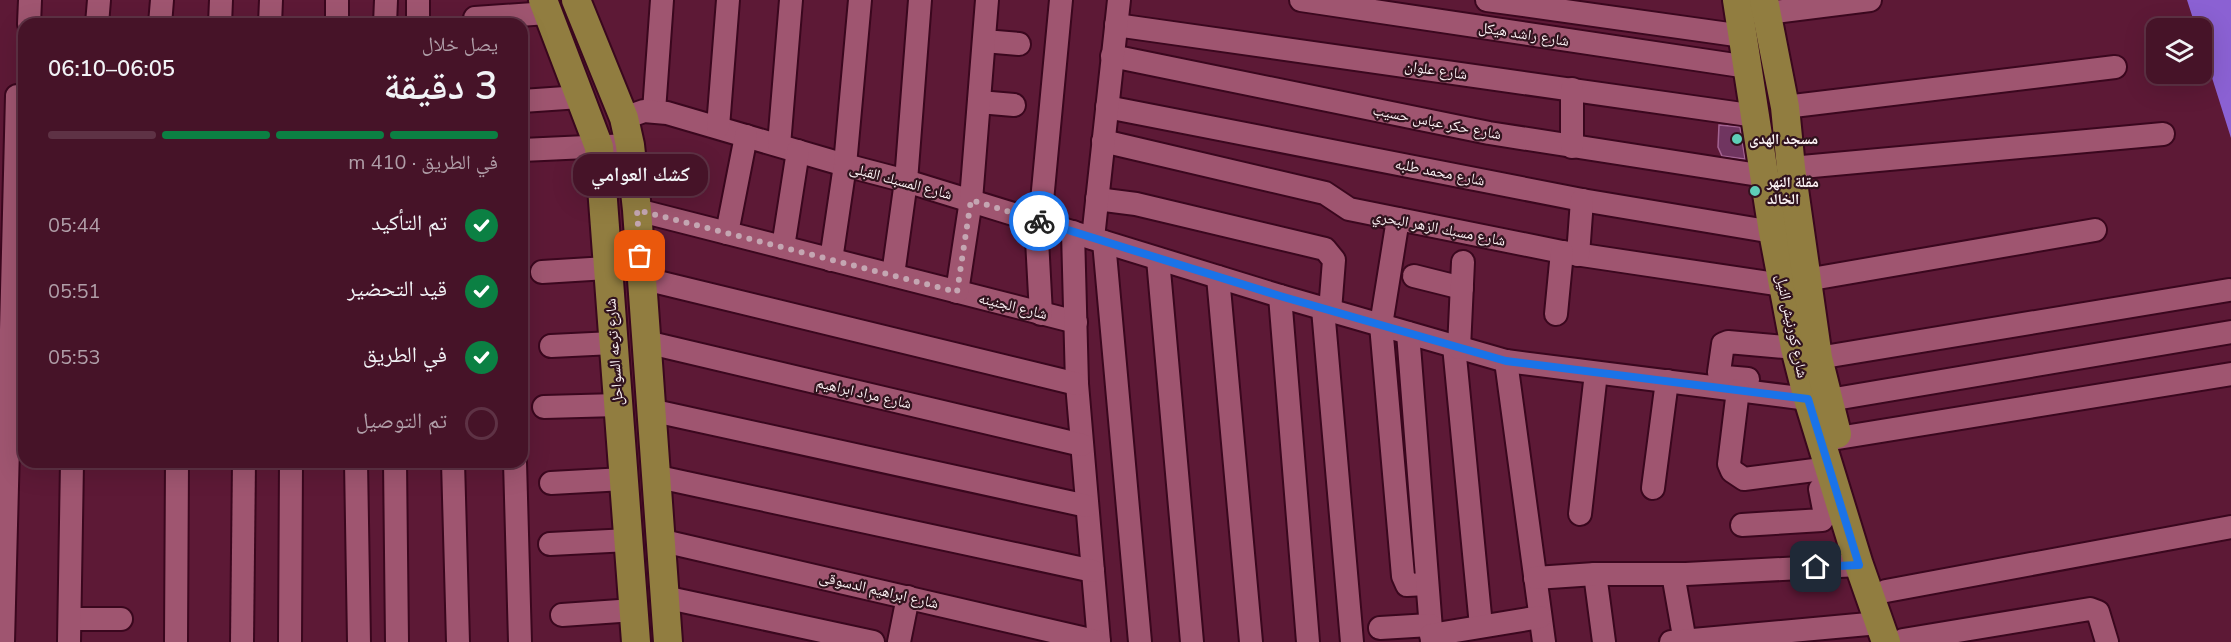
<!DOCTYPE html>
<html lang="ar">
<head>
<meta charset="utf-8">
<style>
  :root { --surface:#461328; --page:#502034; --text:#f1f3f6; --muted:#b09ea8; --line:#5e3245; --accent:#0b8043 }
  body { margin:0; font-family:"Nunito Sans","Noto Naskh Arabic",sans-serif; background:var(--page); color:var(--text); direction:rtl; height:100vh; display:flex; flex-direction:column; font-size:22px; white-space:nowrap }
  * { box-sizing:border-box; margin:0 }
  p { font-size:20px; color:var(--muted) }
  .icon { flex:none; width:33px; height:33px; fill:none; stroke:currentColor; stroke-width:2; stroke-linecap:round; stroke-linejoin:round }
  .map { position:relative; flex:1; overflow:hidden; direction:ltr }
  .panel { position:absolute; left:18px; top:18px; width:510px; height:450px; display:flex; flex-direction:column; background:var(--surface); border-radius:18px; box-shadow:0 6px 24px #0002,0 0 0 2px var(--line); direction:rtl }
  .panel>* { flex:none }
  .fabs { position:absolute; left:2146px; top:18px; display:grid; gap:12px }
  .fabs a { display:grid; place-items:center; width:66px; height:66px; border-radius:12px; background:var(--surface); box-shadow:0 6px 24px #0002,0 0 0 2px var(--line); font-size:30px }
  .pin { position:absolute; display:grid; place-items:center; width:51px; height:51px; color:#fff; margin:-26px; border-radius:12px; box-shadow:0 3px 9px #0006 }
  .courier { position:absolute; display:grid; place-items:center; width:60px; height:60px; margin:-30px; border:4px solid #1a73e8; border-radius:50%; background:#fff; color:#222; box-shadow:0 2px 8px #0007 }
  .bubble { position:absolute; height:42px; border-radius:18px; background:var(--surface); box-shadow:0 6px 24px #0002,0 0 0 2px var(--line); font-size:20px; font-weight:600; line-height:42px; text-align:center; direction:rtl }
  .headline em { font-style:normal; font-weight:600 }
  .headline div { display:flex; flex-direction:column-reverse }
  .headline { display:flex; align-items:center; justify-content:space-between; height:102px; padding:0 30px }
  h1 { font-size:39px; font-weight:600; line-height:45px }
  .bar { display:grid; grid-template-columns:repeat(4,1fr); gap:9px 6px; align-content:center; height:72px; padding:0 30px }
  .bar i { height:8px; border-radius:4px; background:var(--line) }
  .bar .selected { background:var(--accent) }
  .bar p { grid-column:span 4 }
  ol { padding:0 30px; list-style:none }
  li { display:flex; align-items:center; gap:18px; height:66px }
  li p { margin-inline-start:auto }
  li .icon { padding:6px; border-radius:50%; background:var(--accent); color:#fff; stroke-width:4 }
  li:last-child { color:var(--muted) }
  li i { width:33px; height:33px; border:3px solid var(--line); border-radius:50% }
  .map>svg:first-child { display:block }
  .water { fill:#8b61d3 }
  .building { fill:#6f3460; stroke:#a36391; stroke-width:1.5; filter:url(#shadow) }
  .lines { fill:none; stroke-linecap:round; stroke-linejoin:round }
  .minor-casing { stroke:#3a071e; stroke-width:26 }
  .major-casing { stroke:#3a071e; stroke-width:32 }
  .minor { stroke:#9f5570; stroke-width:22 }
  .major { stroke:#917d40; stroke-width:28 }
  .done { stroke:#c4a6b2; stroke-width:6; stroke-dasharray:0 10.8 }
  .route { stroke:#1a73e8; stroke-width:8 }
  .poi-dot { fill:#5eceb7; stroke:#31131e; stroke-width:2 }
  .labels { text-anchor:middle; stroke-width:4.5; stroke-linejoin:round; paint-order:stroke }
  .street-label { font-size:15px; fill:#fbf2f4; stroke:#31131e }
  .poi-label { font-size:15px; font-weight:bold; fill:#fbf2f4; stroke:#31131e; text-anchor:start }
</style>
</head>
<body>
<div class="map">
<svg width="2231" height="642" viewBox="0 0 2231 642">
  <defs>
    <filter id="shadow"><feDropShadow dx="4.5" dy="4.5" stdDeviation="1.5" flood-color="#0009"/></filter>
  </defs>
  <rect width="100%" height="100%" fill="#5d1936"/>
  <path class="water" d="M2187,0h44v138l-29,-92v-18h-6z"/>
  <path class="building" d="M1719,125l21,2 5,32 -23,-3 -4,-9z"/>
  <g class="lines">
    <g class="minor-casing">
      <g id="minor">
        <path d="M418,0v24"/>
        <path d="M1301,0l447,67"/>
        <path d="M1487,0l256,36"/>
        <path d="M1767,13l103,-13"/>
        <path d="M475,18l73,-5"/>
        <path d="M29,24l1,-24"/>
        <path d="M97,24l2,-24"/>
        <path d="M160,24l2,-24"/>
        <path d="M220,24l1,-24"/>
        <path d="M270,24l1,-24"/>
        <path d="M337,24v-24"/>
        <path d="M385,24l1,-24"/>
        <path d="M1116,25l640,91"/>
        <path d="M984,41l35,3"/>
        <path d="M1112,56l377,77 276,43"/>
        <path d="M522,101l58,-4"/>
        <path d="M979,102l35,3"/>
        <path d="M1107,107l475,93 191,32"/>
        <path d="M1785,107l330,-40"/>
        <path d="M654,111l8,-111"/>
        <path d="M624,118l20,-7 23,2 178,52 61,16 374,115 226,65 302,38"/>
        <path d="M718,127l10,-127"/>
        <path d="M1103,141l222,52 24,16 213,43 220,33"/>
        <path d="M779,145l12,-145"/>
        <path d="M1572,147v-58"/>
        <path d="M522,150l108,-5"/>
        <path d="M1791,168l372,-34"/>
        <path d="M1097,199l39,5 189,45 9,11 -4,51"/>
        <path d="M637,210l439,112"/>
        <path d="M1398,219l-17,106 22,251 4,9 20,-1"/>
        <path d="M1036,221l5,93"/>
        <path d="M1040,222l21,-222"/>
        <path d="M1073,232l4,152 22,258"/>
        <path d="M727,233l19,-97"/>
        <path d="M1093,238l26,-238"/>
        <path d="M1104,242l36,400"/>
        <path d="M783,247l15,-96"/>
        <path d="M1578,255l4,-55"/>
        <path d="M1158,259l34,383"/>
        <path d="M831,260l14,-95 15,-165"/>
        <path d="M542,272l65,-4"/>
        <path d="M893,275l13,-94 14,-181"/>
        <path d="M1414,276l48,12"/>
        <path d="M1218,277l33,365"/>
        <path d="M641,278l436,106"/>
        <path d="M1806,280l289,-50"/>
        <path d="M957,292l14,-92 16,-200"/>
        <path d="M1280,296l28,346"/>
        <path d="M1323,309l29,333"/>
        <path d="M1556,314l6,-62"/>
        <path d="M1408,333l24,309"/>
        <path d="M646,342l436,103"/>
        <path d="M551,346l62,-3"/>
        <path d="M1454,346l27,280"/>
        <path d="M1459,348l4,-86"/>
        <path d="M1818,358l411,-68"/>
        <path d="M1506,361l38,281"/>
        <path d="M1748,379l-23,-2 -6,-5 4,-28 5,-2 67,6"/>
        <path d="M1738,390l-9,74 3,7 12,8 86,-11"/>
        <path d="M1829,400l402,-68"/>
        <path d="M544,407l74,-2"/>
        <path d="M650,410l437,96"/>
        <path d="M1838,438l393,-64"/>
        <path d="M356,462l3,180"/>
        <path d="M395,462l2,180"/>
        <path d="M453,462l5,180"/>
        <path d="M515,462l5,180"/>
        <path d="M654,476l439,95"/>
        <path d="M551,483l73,-4"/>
        <path d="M1653,488l14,-107"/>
        <path d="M1580,514l16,-141"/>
        <path d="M1742,525l80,-5 3,-5 -5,-26 15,-5"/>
        <path d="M659,540l440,102"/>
        <path d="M550,544l79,-4"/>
        <path d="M1595,574l9,68"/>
        <path d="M1673,574l12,68"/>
        <path d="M1535,578l60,-4h91l173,-9"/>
        <path d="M1886,591l345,-64"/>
        <path d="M664,597l209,45"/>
        <path d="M562,615l72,-5"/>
        <path d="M70,619h51"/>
        <path d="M1380,628l50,-3"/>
        <path d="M1431,635l109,-18"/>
        <path d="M1903,640l187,-31 8,3 9,30"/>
        <path d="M3,642l14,-546"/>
        <path d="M69,642l3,-180"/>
        <path d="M176,642l1,-180"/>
        <path d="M242,642l2,-180"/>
        <path d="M290,642l1,-180"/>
        <path d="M899,642l9,-45"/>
        <path d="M1671,642l208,-19"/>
      </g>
    </g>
    <g class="major-casing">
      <g id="major">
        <path d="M543,0l56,147 37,495"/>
        <path d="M576,0l48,118 6,27 7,65 31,432"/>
        <path d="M1737,0l36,232 22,116 13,51 51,166 27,77"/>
        <path d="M1764,0l21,107 6,61 27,190 19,76"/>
      </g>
    </g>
    <use href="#minor" class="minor"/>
    <use href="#major" class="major"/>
  </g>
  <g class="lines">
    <path class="done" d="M640,256l-3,-46 320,82 14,-92 68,21"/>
    <path class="route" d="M1039,221l241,75 226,65 302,38 51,166 -43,2"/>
  </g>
  <g class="poi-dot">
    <circle cx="1737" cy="139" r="6"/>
    <circle cx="1755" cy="191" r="6"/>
  </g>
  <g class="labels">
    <g class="street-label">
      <text transform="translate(1524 34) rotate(9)" y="5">شارع راشد هيكل</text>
      <text transform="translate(1436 70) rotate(8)" y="5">شارع علوان</text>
      <text transform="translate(1437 122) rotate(11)" y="5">شارع حكر عباس حسيب</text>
      <text transform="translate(1440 172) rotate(11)" y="5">شارع محمد طلبه</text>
      <text transform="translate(901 181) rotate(15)" y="5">شارع المسبك القبلى</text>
      <text transform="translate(1439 228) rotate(11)" y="5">شارع مسبك الزهر البحري</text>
      <text transform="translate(1013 306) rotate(14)" y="5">شارع الجنينه</text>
      <text transform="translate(1792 326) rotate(78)" y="5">شارع كورنيش النيل</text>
      <text transform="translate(614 352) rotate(-94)" y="5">شارع ترعه السواحل</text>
      <text transform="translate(864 393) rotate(13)" y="5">شارع مراد ابراهيم</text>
      <text transform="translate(879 590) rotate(13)" y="5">شارع ابراهيم الدسوقى</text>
    </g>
    <g class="poi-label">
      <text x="1749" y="144">مسجد الهدى</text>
      <text x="1767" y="187">مقلة النهر<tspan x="1767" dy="17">الخالد</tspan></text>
    </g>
  </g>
</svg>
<div class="fabs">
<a><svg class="icon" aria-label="layers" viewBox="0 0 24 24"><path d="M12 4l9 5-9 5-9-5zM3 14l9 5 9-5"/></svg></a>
</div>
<div class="pin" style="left:640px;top:256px;background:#ea580c"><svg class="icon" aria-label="bag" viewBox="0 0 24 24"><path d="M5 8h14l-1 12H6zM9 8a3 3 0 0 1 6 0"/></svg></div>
<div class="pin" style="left:1816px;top:567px;background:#1f2937"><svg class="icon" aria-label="home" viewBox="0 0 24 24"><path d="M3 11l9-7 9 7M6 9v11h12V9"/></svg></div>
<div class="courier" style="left:1039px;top:221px"><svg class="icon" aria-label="bike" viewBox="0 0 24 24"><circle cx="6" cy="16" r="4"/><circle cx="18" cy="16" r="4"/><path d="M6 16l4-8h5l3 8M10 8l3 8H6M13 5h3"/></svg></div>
<div class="bubble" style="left:573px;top:154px;width:135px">كشك العوامي</div>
<section class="panel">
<div class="headline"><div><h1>3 دقيقة</h1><p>يصل خلال</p></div><em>06:05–06:10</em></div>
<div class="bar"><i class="selected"></i><i class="selected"></i><i class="selected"></i><i></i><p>في الطريق · 410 m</p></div>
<ol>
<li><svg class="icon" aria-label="check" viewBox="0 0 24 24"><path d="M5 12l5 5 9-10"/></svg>تم التأكيد<p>05:44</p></li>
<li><svg class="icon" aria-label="check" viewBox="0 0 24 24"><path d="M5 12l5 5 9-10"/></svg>قيد التحضير<p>05:51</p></li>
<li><svg class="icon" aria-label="check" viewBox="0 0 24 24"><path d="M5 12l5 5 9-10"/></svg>في الطريق<p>05:53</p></li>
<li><i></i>تم التوصيل</li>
</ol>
</section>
</div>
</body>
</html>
